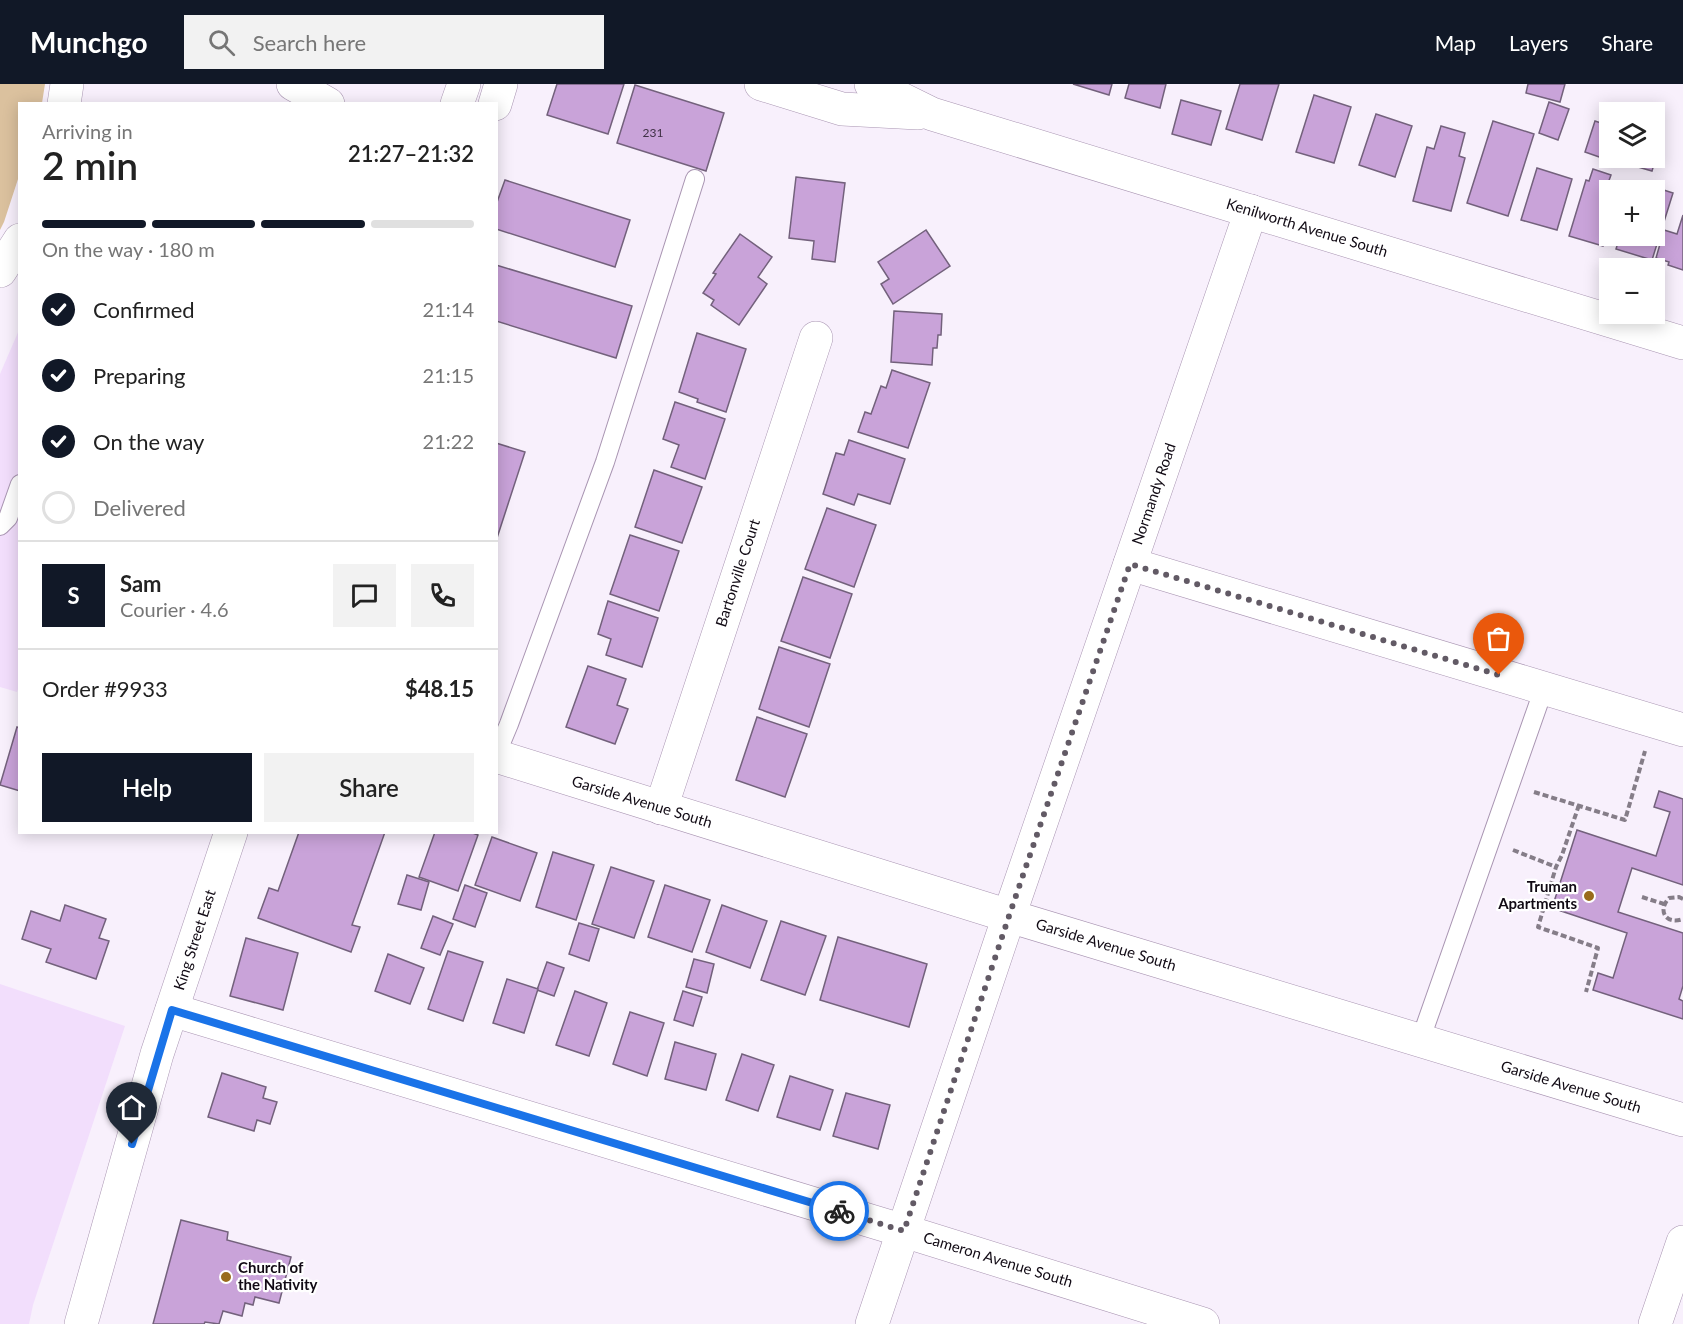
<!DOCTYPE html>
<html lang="en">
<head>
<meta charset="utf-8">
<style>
  :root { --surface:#fff; --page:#f2f2f2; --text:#222; --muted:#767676; --line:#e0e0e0; --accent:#111827 }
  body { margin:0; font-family:Lato,sans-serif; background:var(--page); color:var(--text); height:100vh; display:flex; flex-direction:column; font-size:22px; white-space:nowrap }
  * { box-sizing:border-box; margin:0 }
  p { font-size:20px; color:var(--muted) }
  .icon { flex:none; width:33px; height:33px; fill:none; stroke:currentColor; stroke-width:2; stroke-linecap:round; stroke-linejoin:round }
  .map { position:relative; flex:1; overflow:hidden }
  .drawer { position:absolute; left:18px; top:18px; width:480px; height:732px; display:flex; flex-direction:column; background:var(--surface); border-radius:0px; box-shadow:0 3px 15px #0003 }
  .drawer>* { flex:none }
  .tools { position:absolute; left:1599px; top:18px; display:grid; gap:12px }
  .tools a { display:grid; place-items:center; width:66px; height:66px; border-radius:0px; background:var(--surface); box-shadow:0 3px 15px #0003; font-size:30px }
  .pin { position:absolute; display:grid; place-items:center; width:51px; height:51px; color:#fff; margin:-62px -26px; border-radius:50% 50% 50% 0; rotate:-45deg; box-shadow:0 0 6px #0007 }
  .pin .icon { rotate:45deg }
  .courier { position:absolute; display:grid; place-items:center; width:60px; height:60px; margin:-30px; border:4px solid #1a73e8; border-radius:50%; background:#fff; color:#222; box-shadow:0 2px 8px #0007 }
  .overview em { font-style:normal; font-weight:600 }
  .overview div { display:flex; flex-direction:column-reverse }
  .overview { display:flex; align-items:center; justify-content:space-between; height:102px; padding:0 24px }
  h1 { font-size:39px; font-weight:600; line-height:45px }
  .bar { display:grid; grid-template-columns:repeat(4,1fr); gap:9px 6px; align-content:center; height:72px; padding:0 24px }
  .bar i { height:8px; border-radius:4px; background:var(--line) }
  .bar .current { background:var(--accent) }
  .bar p { grid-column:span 4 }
  .line { display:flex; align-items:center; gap:15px; padding:0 24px; border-top:2px solid var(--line) }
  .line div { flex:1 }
  .round { display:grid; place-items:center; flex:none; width:63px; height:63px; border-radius:0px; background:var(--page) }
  ol { padding:0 24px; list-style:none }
  li { display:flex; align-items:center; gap:18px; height:66px }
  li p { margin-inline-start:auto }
  li .icon { padding:6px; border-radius:50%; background:var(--accent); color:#fff; stroke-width:4 }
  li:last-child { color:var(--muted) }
  li i { width:33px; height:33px; border:3px solid var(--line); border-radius:50% }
  .action { display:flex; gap:12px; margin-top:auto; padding:12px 24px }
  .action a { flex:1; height:69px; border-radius:0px; background:var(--accent); color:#fff; font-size:24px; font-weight:600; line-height:69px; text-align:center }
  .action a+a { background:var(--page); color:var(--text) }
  header { display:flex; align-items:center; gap:36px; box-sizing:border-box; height:84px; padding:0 30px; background:var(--accent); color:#fff }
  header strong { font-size:28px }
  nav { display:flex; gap:33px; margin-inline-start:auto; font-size:21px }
  .search { width:420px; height:54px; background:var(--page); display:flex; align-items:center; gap:15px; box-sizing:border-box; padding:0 21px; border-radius:0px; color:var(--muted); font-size:22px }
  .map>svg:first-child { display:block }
  .built { fill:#f2defc }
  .green { fill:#dbc19e }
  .building { fill:#c9a3d9; stroke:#73617c; stroke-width:1.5 }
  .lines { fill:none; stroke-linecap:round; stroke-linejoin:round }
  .lane-casing { stroke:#a995b2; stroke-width:20 }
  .street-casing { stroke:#a995b2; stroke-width:34 }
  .secondary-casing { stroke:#a995b2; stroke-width:34 }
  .path { stroke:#857d88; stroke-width:4; stroke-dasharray:6 3; stroke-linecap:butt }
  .lane { stroke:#fff; stroke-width:18 }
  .street { stroke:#fff; stroke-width:33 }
  .secondary { stroke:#fff; stroke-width:33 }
  .done { stroke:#625a65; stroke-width:6; stroke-dasharray:0 10.8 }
  .route { stroke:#1a73e8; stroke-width:8 }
  .poi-dot { fill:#996b1b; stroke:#fff; stroke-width:2 }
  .labels { text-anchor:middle; stroke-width:4.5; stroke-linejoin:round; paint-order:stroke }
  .number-label { font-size:12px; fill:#3f3045 }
  .street-label { font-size:15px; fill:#110a14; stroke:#fff }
  .poi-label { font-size:15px; font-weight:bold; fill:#110a14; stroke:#fff; text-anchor:end }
</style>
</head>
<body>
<header>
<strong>Munchgo</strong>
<div class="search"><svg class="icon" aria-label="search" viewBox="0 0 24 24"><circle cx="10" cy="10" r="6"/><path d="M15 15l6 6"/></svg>Search here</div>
<nav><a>Map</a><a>Layers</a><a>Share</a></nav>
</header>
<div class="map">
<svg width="1683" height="1240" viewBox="0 0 1683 1240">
  <rect width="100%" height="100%" fill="#f8f0fc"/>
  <g class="built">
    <path d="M19,246v356l-2,6 -17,-5v-313z"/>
    <path d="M0,900l125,42 -92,279 -4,19h-29z"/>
  </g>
  <path class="green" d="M0,0h45l-3,19 -22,1 -1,72 -15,46 -4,8z"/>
  <g class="building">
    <path d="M557,0h67l-16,50 -61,-19z"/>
    <path d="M1073,0h39l-3,11z"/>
    <path d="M1129,0h37l-6,24 -35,-10z"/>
    <path d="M1240,0h39l-17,56 -36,-11z"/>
    <path d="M1528,0h37l-5,18 -34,-9z"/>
    <path d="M635,1l89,28 -18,58 -89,-28z"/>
    <path d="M1314,11l37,12 -17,56 -38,-11z"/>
    <path d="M1181,16l40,11 -10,34 -39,-11z"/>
    <path d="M1549,18l20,7 -11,31 -19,-7z"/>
    <path d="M1376,30l36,12 -17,51 -36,-12z"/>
    <path d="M1493,37l41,13 -26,82 -41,-13z"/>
    <path d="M1595,37l15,5v20l-5,13 -20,-7z"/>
    <path d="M1441,42l24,7 -6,23 6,2 -14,53 -38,-10 14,-54 7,2z"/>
    <path d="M1654,51l8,2 -10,34 -21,-6 3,-7h20z"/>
    <path d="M1537,84l35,11 -15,51 -36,-10z"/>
    <path d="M1593,85l18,6 -4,11 13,4h-10v34l-7,22 -34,-10 17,-56 3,1z"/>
    <path d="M796,93l49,6 -10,79 -23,-3 2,-18 -25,-3z"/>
    <path d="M505,96l125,40 -15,47 -119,-38v-24z"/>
    <path d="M1642,99l31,10 -21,67 -36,-11 4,-13h34v-46h-14z"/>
    <path d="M1683,131v55l-15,-5 1,-3 -13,-4 8,-28 13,4z"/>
    <path d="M926,146l24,36 -57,38 -12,-20 8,-5 -11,-17z"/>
    <path d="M740,150l32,23 -14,20 9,7 -28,41 -28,-20 3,-5 -11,-7 13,-19 -3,-1z"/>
    <path d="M496,181l136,41 -16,52 -120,-37z"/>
    <path d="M894,227l48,3 -1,21h-3l-1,13h-4l-1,17 -41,-3z"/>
    <path d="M697,249l49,16 -20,63 -29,-10 1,-3 -19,-7z"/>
    <path d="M892,286l38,13 -22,65 -50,-16 7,-20 6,2 10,-28 5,2z"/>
    <path d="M675,318l50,17 -20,60 -34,-12 8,-22 -16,-6z"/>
    <path d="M849,356l56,19 -15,45 -32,-10 -4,11 -31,-11 13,-41 8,2z"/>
    <path d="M496,359l29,9 -29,89z"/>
    <path d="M654,386l48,17 -20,56 -47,-16z"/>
    <path d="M827,424l49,17 -22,62 -49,-18z"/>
    <path d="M630,451l49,16 -20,60 -49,-17z"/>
    <path d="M803,493l49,17 -22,64 -49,-17z"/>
    <path d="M608,517l50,17 -16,49 -36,-12 5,-16 -13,-5z"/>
    <path d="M779,563l51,17 -21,63 -50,-18z"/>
    <path d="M588,582l38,13 -9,26 11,4 -13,35 -49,-17z"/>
    <path d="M757,633l50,17 -22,63 -49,-17z"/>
    <path d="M17,643l3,1v63l-20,-6z"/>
    <path d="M1659,707l24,8v86l-51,-17 -14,44 65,21v53l-4,13 4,2v18l-90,-29 5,-17 15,5 14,-45 -75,-25 25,-78 79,26 14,-44 -16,-5z"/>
    <path d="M299,748h86l-33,93 8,2 -9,25 -93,-34 11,-30 9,3z"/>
    <path d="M435,748h35l8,3 -20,56 -39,-14z"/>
    <path d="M492,753l45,16 -17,48 -45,-16z"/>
    <path d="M553,768l41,13 -18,55 -40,-13z"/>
    <path d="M611,783l43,14 -20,57 -42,-14z"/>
    <path d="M407,791l22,7 -8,28 -23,-6z"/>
    <path d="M465,801l22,8 -12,34 -22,-8z"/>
    <path d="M665,801l45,15 -18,52 -44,-15z"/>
    <path d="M65,821l41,14 -7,19 10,3 -13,38 -50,-17 5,-13 -29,-10 9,-28 29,10z"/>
    <path d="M722,821l45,16 -17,47 -44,-16z"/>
    <path d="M433,832l20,8 -13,31 -19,-7z"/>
    <path d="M781,837l45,15 -21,59 -44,-15z"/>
    <path d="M579,839l20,6 -10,32 -20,-7z"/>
    <path d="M838,853l89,27 -18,63 -89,-27z"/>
    <path d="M246,854l52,15 -15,57 -53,-14z"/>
    <path d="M448,867l35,11 -20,59 -35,-12z"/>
    <path d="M388,870l36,14 -14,36 -35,-13z"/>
    <path d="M694,875l20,5 -7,29 -21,-6z"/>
    <path d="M547,878l17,6 -10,28 -17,-6z"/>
    <path d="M507,895l31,10 -14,44 -31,-10z"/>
    <path d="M575,907l32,12 -18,53 -33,-11z"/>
    <path d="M683,907l19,6 -9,29 -19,-6z"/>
    <path d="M630,928l34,11 -17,53 -34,-12z"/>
    <path d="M675,958l41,12 -10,36 -41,-11z"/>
    <path d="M742,970l32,11 -16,46 -32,-11z"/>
    <path d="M222,989l44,14 -3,11 14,4 -7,22 -13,-4 -3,11 -46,-14z"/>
    <path d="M790,992l43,14 -13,40 -43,-13z"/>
    <path d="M846,1009l44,12 -12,44 -45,-13z"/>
    <path d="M181,1136l47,12 -1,8 64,17 -12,46 -24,-6 -2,8 -8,-2 -3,13 -19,-5 -4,13 -14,-2 -1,2h-51z"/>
  </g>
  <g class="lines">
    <g class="lane-casing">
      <g id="lane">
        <path d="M0,442l8,-8 12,-34"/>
        <path d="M496,671l13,-31 96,-262 90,-283"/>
        <path d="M1420,957l124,-353"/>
      </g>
    </g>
    <g class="street-casing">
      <g id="street">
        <path d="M1130,480l553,166"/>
        <path d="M496,672l513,160 674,204"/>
        <path d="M661,724l155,-470"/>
        <path d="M172,926l732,221 299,93"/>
        <path d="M872,1240l137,-408 242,-705"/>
        <path d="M1655,1240l28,-82"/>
      </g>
    </g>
    <g class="secondary-casing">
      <g id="secondary">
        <path d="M293,0l35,20"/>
        <path d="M761,0l81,25 76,4"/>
        <path d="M871,0l61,30 751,229"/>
        <path d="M64,20l3,-20"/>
        <path d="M457,20l7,-20"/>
        <path d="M495,20l6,-20"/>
        <path d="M0,187l20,-31"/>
        <path d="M81,1240l76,-270 74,-222"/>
      </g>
    </g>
    <g class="path">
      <path d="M1534,708l91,28 20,-69"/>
      <path d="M1579,721l-17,50 -6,12 -18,60 60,21 -12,44"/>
      <path d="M1513,766l43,17"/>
      <path d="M1642,813l22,7"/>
      <path d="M1683,815l-4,-2 -10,1c-12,13 -3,27 14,21"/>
    </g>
    <use href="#lane" class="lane"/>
    <use href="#street" class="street"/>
    <use href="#secondary" class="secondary"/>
  </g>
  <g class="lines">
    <path class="done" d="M839,1127l65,20 105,-315 121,-352 369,111"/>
    <path class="route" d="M132,1060l40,-134 667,201"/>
  </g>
  <g class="poi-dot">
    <circle cx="1589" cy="812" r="6"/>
    <circle cx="226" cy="1193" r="6"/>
  </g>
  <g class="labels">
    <g class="number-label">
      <text x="653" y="53">231</text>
    </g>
    <g class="street-label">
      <text transform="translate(1307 144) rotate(17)" y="5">Kenilworth Avenue South</text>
      <text transform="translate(1154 410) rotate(-71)" y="5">Normandy Road</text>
      <text transform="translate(738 489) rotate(-72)" y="5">Bartonville Court</text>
      <text transform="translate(642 718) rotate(17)" y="5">Garside Avenue South</text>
      <text transform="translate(195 856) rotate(-72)" y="5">King Street East</text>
      <text transform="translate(1106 861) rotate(17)" y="5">Garside Avenue South</text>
      <text transform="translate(1571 1003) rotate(17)" y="5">Garside Avenue South</text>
      <text transform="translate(998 1176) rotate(17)" y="5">Cameron Avenue South</text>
    </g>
    <g class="poi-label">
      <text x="1577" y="808">Truman<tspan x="1577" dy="17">Apartments</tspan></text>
      <text x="238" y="1189" text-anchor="start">Church of<tspan x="238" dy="17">the Nativity</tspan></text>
    </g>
  </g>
</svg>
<div class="tools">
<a><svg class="icon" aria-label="layers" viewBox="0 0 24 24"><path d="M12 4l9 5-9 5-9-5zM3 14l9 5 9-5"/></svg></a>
<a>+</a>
<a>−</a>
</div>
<div class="pin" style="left:1499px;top:591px;background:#ea580c"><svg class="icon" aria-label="bag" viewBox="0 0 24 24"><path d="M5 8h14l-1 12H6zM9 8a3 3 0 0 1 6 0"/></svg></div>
<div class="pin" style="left:132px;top:1060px;background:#1f2937"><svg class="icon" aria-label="home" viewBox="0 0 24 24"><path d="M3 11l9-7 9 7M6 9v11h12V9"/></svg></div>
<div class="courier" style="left:839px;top:1127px"><svg class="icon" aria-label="bike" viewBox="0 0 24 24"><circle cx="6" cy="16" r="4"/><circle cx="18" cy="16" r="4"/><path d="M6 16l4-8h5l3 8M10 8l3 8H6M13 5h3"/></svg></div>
<section class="drawer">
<div class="overview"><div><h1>2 min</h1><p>Arriving in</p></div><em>21:27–21:32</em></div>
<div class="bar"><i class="current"></i><i class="current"></i><i class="current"></i><i></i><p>On the way · 180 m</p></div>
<ol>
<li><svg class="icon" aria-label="check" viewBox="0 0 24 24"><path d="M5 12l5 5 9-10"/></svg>Confirmed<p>21:14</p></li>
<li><svg class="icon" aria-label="check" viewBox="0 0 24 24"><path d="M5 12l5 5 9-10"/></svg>Preparing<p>21:15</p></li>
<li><svg class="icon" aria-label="check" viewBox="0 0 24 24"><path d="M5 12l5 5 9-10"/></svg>On the way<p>21:22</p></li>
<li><i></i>Delivered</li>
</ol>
<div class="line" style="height:108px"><b class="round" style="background:var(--accent);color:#fff">S</b><div><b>Sam</b><p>Courier · 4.6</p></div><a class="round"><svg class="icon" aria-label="chat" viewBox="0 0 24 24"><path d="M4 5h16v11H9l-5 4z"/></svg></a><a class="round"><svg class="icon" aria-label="phone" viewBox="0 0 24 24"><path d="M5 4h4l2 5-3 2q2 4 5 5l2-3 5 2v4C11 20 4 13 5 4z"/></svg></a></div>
<div class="line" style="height:78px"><div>Order #9933</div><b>$48.15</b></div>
<div class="action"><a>Help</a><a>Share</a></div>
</section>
</div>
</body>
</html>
